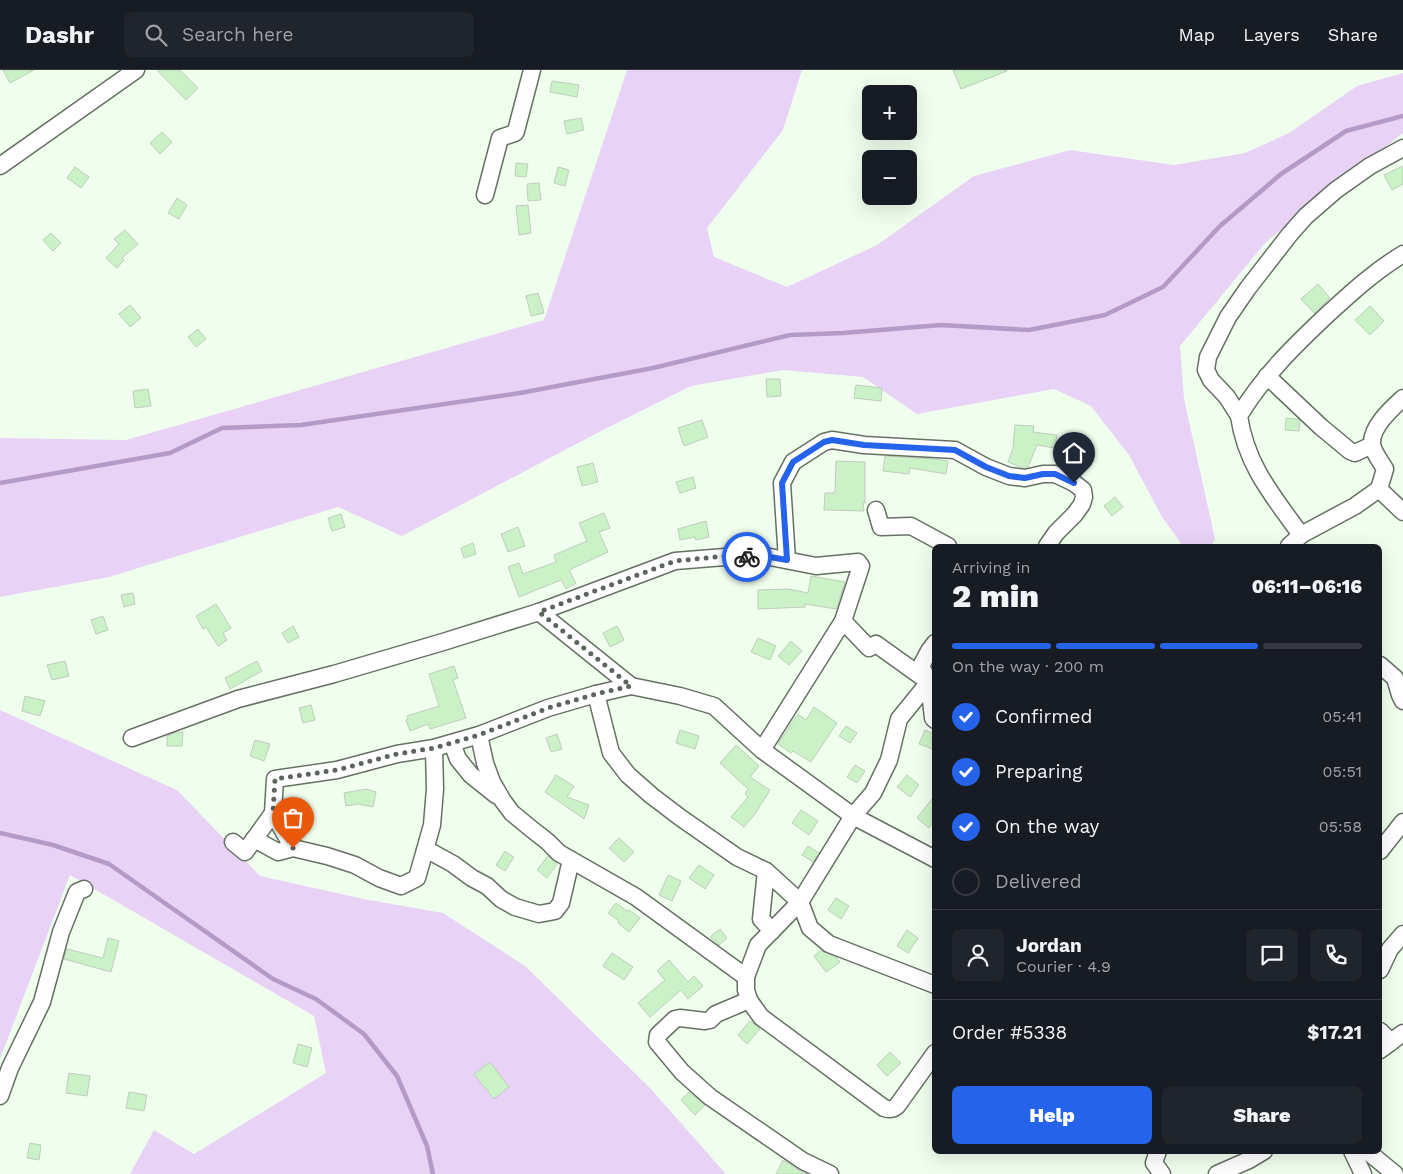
<!DOCTYPE html>
<html lang="en">
<head>
<meta charset="utf-8">
<style>
  :root { --surface:#171b24; --page:#20242c; --text:#f1f3f6; --muted:#9ea1a6; --line:#363941; --accent:#2563eb }
  body { margin:0; font-family:"Work Sans",sans-serif; background:var(--page); color:var(--text); height:100vh; display:flex; flex-direction:column; font-size:19px; white-space:nowrap }
  * { box-sizing:border-box; margin:0 }
  p { font-size:16px; color:var(--muted) }
  .icon { flex:none; width:28px; height:28px; fill:none; stroke:currentColor; stroke-width:2; stroke-linecap:round; stroke-linejoin:round }
  .map { position:relative; flex:1; overflow:hidden }
  .drawer { position:absolute; left:932px; top:474px; width:450px; height:610px; display:flex; flex-direction:column; background:var(--surface); border-radius:8px; box-shadow:0 5px 20px #0002 }
  .drawer>* { flex:none }
  .controls { position:absolute; left:862px; top:15px; display:grid; gap:10px }
  .controls a { display:grid; place-items:center; width:55px; height:55px; border-radius:8px; background:var(--surface); box-shadow:0 5px 20px #0002; font-size:25px }
  .pin { position:absolute; display:grid; place-items:center; width:42px; height:42px; color:#fff; margin:-51px -21px; border-radius:50% 50% 50% 0; rotate:-45deg; box-shadow:0 0 5px #0007 }
  .pin .icon { rotate:45deg }
  .courier { position:absolute; display:grid; place-items:center; width:50px; height:50px; margin:-25px; border:4px solid #2563eb; border-radius:50%; background:#fff; color:#222; box-shadow:0 1px 6px #0007 }
  .summary em { font-style:normal; font-weight:800 }
  .summary div { display:flex; flex-direction:column-reverse }
  .summary { display:flex; align-items:center; justify-content:space-between; height:85px; padding:0 20px }
  h1 { font-size:32px; font-weight:800; line-height:38px }
  .bar { display:grid; grid-template-columns:repeat(4,1fr); gap:8px 5px; align-content:center; height:60px; padding:0 20px }
  .bar i { height:6px; border-radius:4px; background:var(--line) }
  .bar .on { background:var(--accent) }
  .bar p { grid-column:span 4 }
  .line { display:flex; align-items:center; gap:12px; padding:0 20px; border-top:1px solid var(--line) }
  .line div { flex:1 }
  .round { display:grid; place-items:center; flex:none; width:52px; height:52px; border-radius:8px; background:var(--page) }
  ol { padding:0 20px; list-style:none }
  li { display:flex; align-items:center; gap:15px; height:55px }
  li p { margin-inline-start:auto }
  li .icon { padding:5px; border-radius:50%; background:var(--accent); color:#fff; stroke-width:4 }
  li:last-child { color:var(--muted) }
  li i { width:28px; height:28px; border:2px solid var(--line); border-radius:50% }
  .button { display:flex; gap:10px; margin-top:auto; padding:10px 20px }
  .button a { flex:1; height:58px; border-radius:8px; background:var(--accent); color:#fff; font-size:20px; font-weight:800; line-height:58px; text-align:center }
  .button a+a { background:var(--page); color:var(--text) }
  header { display:flex; align-items:center; gap:30px; box-sizing:border-box; height:70px; padding:0 25px; background:var(--surface); border-bottom:1px solid var(--line) }
  header strong { font-size:24px }
  nav { display:flex; gap:28px; margin-inline-start:auto; font-size:18px }
  .search { width:350px; height:45px; background:var(--page); display:flex; align-items:center; gap:12px; box-sizing:border-box; padding:0 18px; border-radius:8px; color:var(--muted); font-size:19px }
  .map>svg:first-child { display:block }
  .green { fill:#e8d3f6 }
  .lines { fill:none; stroke-linecap:round; stroke-linejoin:round }
  .stream { stroke:#b599c6; stroke-width:4.5 }
  .building { fill:#cbf1c6; stroke:#bfcdbd }
  .minor-casing { stroke:#657163; stroke-width:19 }
  .minor { stroke:#fff; stroke-width:16 }
  .done { stroke:#5c655c; stroke-width:5; stroke-dasharray:0 9 }
  .route { stroke:#2563eb; stroke-width:6 }
</style>
</head>
<body>
<header>
<strong>Dashr</strong>
<div class="search"><svg class="icon" aria-label="search" viewBox="0 0 24 24"><circle cx="10" cy="10" r="6"/><path d="M15 15l6 6"/></svg>Search here</div>
<nav><a>Map</a><a>Layers</a><a>Share</a></nav>
</header>
<div class="map">
<svg width="1403" height="1104" viewBox="0 0 1403 1104">
  <rect width="100%" height="100%" fill="#f0feee"/>
  <g class="green">
    <path d="M627,0h175l-19,60 -76,98 7,29 73,30 90,-42 97,-69 96,-26 104,15 71,-12 44,-20 68,-47 46,-13v60l-137,109 -86,104 4,53 31,140 -4,7h-28l-21,-29 -33,-62 -38,-49 -37,-17 -137,25 -54,-37 -80,-7 -92,16 -92,46 -197,104 -64,-29 -229,70 -109,20v-159l126,2 418,-120z"/>
    <path d="M0,640l177,80 83,86 104,23 79,14 82,53 125,122 76,86h-596l24,-44 40,24 132,-81 -12,-57 -244,-141 -70,184z"/>
  </g>
  <g class="lines">
    <g class="stream">
      <path d="M0,413l170,-30 52,-25 79,-3 219,-32 133,-25 137,-33 53,-2 98,-8 88,5 76,-15 58,-28 57,-61 61,-52 65,-43 57,-15"/>
      <path d="M0,763l53,12 56,19 164,115 43,20 48,35 33,42 30,70 6,28"/>
    </g>
  </g>
  <g class="building">
    <path d="M3,0h31l-24,13z"/>
    <path d="M157,0h23l18,18 -12,12z"/>
    <path d="M953,0h54v1l-46,18z"/>
    <path d="M552,11l27,4 -2,12 -27,-5z"/>
    <path d="M581,48l3,12 -17,4 -3,-13z"/>
    <path d="M162,62l10,10 -12,12 -10,-11z"/>
    <path d="M516,93l12,1 -2,13 -11,-1z"/>
    <path d="M1403,96v18l-11,6 -8,-15z"/>
    <path d="M75,97l14,10 -8,11 -14,-10z"/>
    <path d="M558,97l11,3 -4,16 -11,-3z"/>
    <path d="M539,113l2,17 -13,1 -1,-17z"/>
    <path d="M177,128l10,7 -8,14 -11,-6z"/>
    <path d="M528,135l3,28 -12,2 -3,-29z"/>
    <path d="M125,160l13,14 -16,14 2,2 -7,8 -11,-10 13,-14 -5,-5z"/>
    <path d="M51,163l10,10 -8,8 -10,-11z"/>
    <path d="M1318,214l12,14 -16,15 -13,-14z"/>
    <path d="M538,223l6,20 -13,3 -5,-20z"/>
    <path d="M130,235l11,13 -11,9 -11,-13z"/>
    <path d="M1370,236l14,15 -14,14 -15,-15z"/>
    <path d="M198,259l8,10 -10,8 -8,-10z"/>
    <path d="M766,309h14l1,17 -14,1z"/>
    <path d="M856,315l26,3 -1,13 -27,-3z"/>
    <path d="M148,319l3,17 -16,2 -2,-17z"/>
    <path d="M1286,348l12,1 2,2 -1,10 -14,-1z"/>
    <path d="M702,350l6,17 -24,9 -6,-18z"/>
    <path d="M1015,355l19,1 -1,6 24,3 -2,13 -18,-3 -9,22h-8l-12,-5 5,-14z"/>
    <path d="M885,386l49,3 14,2 -2,13 -36,-6 -1,6 -26,-3z"/>
    <path d="M836,391l29,1v41h-2l1,8 -40,-1 1,-17h10z"/>
    <path d="M593,393l5,19 -16,4 -5,-19z"/>
    <path d="M693,407l3,11 -16,5 -4,-11z"/>
    <path d="M1115,427l8,10 -11,9 -8,-10z"/>
    <path d="M604,443l6,15 -11,4 9,20 -39,18 7,13 -10,6 -5,-9 -42,17 -11,-30 11,-4 4,11 33,-12 -2,-7 33,-14 -8,-18z"/>
    <path d="M341,444l4,13 -13,4 -4,-13z"/>
    <path d="M706,451l3,16 -13,3 -1,-3 -15,3 -2,-11z"/>
    <path d="M518,457l7,19 -17,6 -7,-18z"/>
    <path d="M473,473l3,11 -12,4 -3,-10z"/>
    <path d="M811,506l34,6 -9,27 -31,-5v3l-47,2v-19l30,-1 20,4z"/>
    <path d="M133,523l2,11 -11,3 -3,-12z"/>
    <path d="M216,534l15,24 -8,5 4,7 -9,6 -12,-19 -3,2 -7,-13z"/>
    <path d="M103,546l5,14 -12,4 -5,-14z"/>
    <path d="M293,556l6,11 -11,6 -6,-10z"/>
    <path d="M617,556l7,14 -14,7 -7,-14z"/>
    <path d="M758,568l18,8 -6,14 -19,-8z"/>
    <path d="M791,571l11,10 -13,14 -11,-9z"/>
    <path d="M65,591l4,15 -17,4 -5,-15z"/>
    <path d="M257,591l5,10 -32,18 -5,-11z"/>
    <path d="M454,596l4,12 -5,2 13,38 -36,11 -2,-5 -18,7 -4,-11 2,-1 -1,-3 32,-10 -10,-32z"/>
    <path d="M25,626l20,5 -5,15 -18,-5z"/>
    <path d="M311,635l4,15 -12,3 -4,-15z"/>
    <path d="M814,637l23,16 -26,39 -18,-11 -2,2 -13,-9 20,-30 8,6z"/>
    <path d="M846,656l11,7 -7,10 -11,-7z"/>
    <path d="M680,660l19,6 -4,13 -19,-6z"/>
    <path d="M925,660l10,4v16l-16,-6z"/>
    <path d="M177,662h6l-1,14h-15v-10z"/>
    <path d="M557,664l5,15 -11,3 -5,-14z"/>
    <path d="M255,670l15,4 -6,17 -14,-5z"/>
    <path d="M736,675l23,21 -9,11 20,13 -15,24 -11,13 -13,-10 17,-20 -3,-3 3,-5 -28,-26z"/>
    <path d="M855,695l10,6 -8,12 -10,-6z"/>
    <path d="M556,705l18,11 -7,11 22,8 -5,14 -39,-27z"/>
    <path d="M907,705l12,10 -9,12 -13,-10z"/>
    <path d="M366,719l10,3 -3,15 -15,-3 -12,2 -2,-13z"/>
    <path d="M935,725v25l-6,8 -12,-10z"/>
    <path d="M801,740l17,11 -9,14 -17,-12z"/>
    <path d="M619,768l15,14 -10,10 -15,-14z"/>
    <path d="M808,776l11,7 -6,9 -11,-7z"/>
    <path d="M505,781l9,6 -9,14 -9,-6z"/>
    <path d="M548,786l9,8 -10,14 -10,-8z"/>
    <path d="M699,795l15,10 -9,14 -16,-11z"/>
    <path d="M668,805l13,6 -9,20 -13,-6z"/>
    <path d="M836,828l13,8 -8,13 -13,-9z"/>
    <path d="M616,833l11,8 2,-1 11,8 -11,14 -11,-9 1,-2 -11,-8z"/>
    <path d="M720,859l7,9 -8,7 -9,-8z"/>
    <path d="M907,860l11,8 -10,15 -11,-7z"/>
    <path d="M108,868l11,3 -8,31 -47,-13 3,-10 36,9z"/>
    <path d="M821,880l16,8 3,4 -14,10 -12,-16z"/>
    <path d="M612,883l21,14 -9,13 -21,-14z"/>
    <path d="M669,890l19,22 6,-6 9,10 -15,13 -7,-9 -31,27 -12,-14 27,-23 -8,-9z"/>
    <path d="M750,951l10,8 -13,15 -9,-9z"/>
    <path d="M298,974l14,4 -5,19 -14,-4z"/>
    <path d="M890,982l11,11 -14,13 -10,-11z"/>
    <path d="M490,992l19,25 -15,12 -20,-25z"/>
    <path d="M69,1003l21,3 -3,20 -21,-3z"/>
    <path d="M129,1022l18,3 -3,16 -18,-3z"/>
    <path d="M689,1022l16,13 -10,10 -14,-15z"/>
    <path d="M30,1073l11,2 -2,15 -12,-2z"/>
    <path d="M783,1090l16,10 8,4h-31z"/>
  </g>
  <g class="lines">
    <g class="minor-casing">
      <g id="minor">
        <path d="M0,96l136,-96"/>
        <path d="M485,125l15,-57 15,-5 1,-2 16,-61"/>
        <path d="M1267,306l54,51 29,24 5,2 17,-8"/>
        <path d="M1403,328c-12,11 -32,29 -31,46 1,8 9,18 13,25l-6,20 24,23"/>
        <path d="M1239,346l-12,-19 -16,-17 -5,-10 2,-13 20,-40 20,-29 42,-54 16,-18 30,-26 34,-24 33,-18"/>
        <path d="M876,440l5,17 30,-1 37,20"/>
        <path d="M1301,465c-28,-39 -55,-70 -62,-119 23,-39 56,-71 89,-102 24,-22 47,-43 75,-60"/>
        <path d="M1289,476l12,-11 54,-29 24,-17"/>
        <path d="M787,490l-5,-77 11,-21 31,-20 8,-2 32,5 91,5 31,17 23,9 16,2 18,-4h12l19,9 9,7 1,7 -2,7 -7,10 -19,19 -9,13"/>
        <path d="M539,542l136,-51 50,-4h45l46,9 42,-4 3,4 -18,55 -81,129"/>
        <path d="M843,551l26,27 7,-4 53,38 4,36 2,2"/>
        <path d="M935,573l-6,8 -8,15 8,16 -30,37 -10,41 -16,33 -20,23 -53,86 -42,43 -12,32v13l3,10 12,17 123,91c5,2 8,2 13,-2l38,-53"/>
        <path d="M1380,595l15,13 5,17 3,6"/>
        <path d="M596,624l15,59 17,22 24,21 29,22 56,39 29,14 34,31 10,26 19,16 106,41"/>
        <path d="M479,665l6,28 7,19 11,19 9,12 17,14 19,15 11,11 77,44 110,80"/>
        <path d="M132,668l106,-39 96,-25 109,-32 96,-30 92,74 49,10 34,10 48,44 91,66 82,43"/>
        <path d="M452,673l6,16 13,16 25,20"/>
        <path d="M434,678l1,41 -3,36 -7,25 8,3 20,11 19,14 15,8 14,13 14,8 24,7 16,-3 6,-8 10,-43"/>
        <path d="M273,743l20,35 34,8 28,9 24,13 22,8 16,-8 8,-28"/>
        <path d="M254,769l24,13 15,-4"/>
        <path d="M233,772l12,10 28,-39 2,-34 62,-9 60,-16 37,-6 45,-13 69,-27 48,-14 35,-8"/>
        <path d="M1380,781l23,-29"/>
        <path d="M766,801l-5,48 11,12"/>
        <path d="M1380,900l10,-21 13,-15"/>
        <path d="M749,930l-33,14 -6,6 -5,1 -25,-3 -5,1 -17,16 -1,7 25,30 28,25 93,64 27,13"/>
        <path d="M1380,961l11,11"/>
        <path d="M1380,980l23,-17"/>
        <path d="M0,1026l10,-28 32,-66 19,-70 16,-40 7,-3"/>
        <path d="M1158,1081l-4,12 8,11"/>
        <path d="M1352,1081l11,23"/>
        <path d="M1367,1081l28,23"/>
        <path d="M1217,1104l32,-14 15,-9"/>
      </g>
    </g>
    <use href="#minor" class="minor"/>
  </g>
  <g class="lines">
    <path class="done" d="M293,778l-20,-35 2,-34 62,-9 60,-16 37,-6 45,-13 69,-27 48,-14 35,-8 -92,-74 136,-51 50,-5 22,1"/>
    <path class="route" d="M747,487h23l17,3 -5,-77 11,-21 31,-20 8,-2 32,5 91,5 31,17 23,9 16,2 18,-4h12l19,9"/>
  </g>
</svg>
<div class="controls">
<a>+</a>
<a>−</a>
</div>
<div class="pin" style="left:293px;top:778px;background:#ea580c"><svg class="icon" aria-label="bag" viewBox="0 0 24 24"><path d="M5 8h14l-1 12H6zM9 8a3 3 0 0 1 6 0"/></svg></div>
<div class="pin" style="left:1074px;top:413px;background:#1f2937"><svg class="icon" aria-label="home" viewBox="0 0 24 24"><path d="M3 11l9-7 9 7M6 9v11h12V9"/></svg></div>
<div class="courier" style="left:747px;top:487px"><svg class="icon" aria-label="bike" viewBox="0 0 24 24"><circle cx="6" cy="16" r="4"/><circle cx="18" cy="16" r="4"/><path d="M6 16l4-8h5l3 8M10 8l3 8H6M13 5h3"/></svg></div>
<section class="drawer">
<div class="summary"><div><h1>2 min</h1><p>Arriving in</p></div><em>06:11–06:16</em></div>
<div class="bar"><i class="on"></i><i class="on"></i><i class="on"></i><i></i><p>On the way · 200 m</p></div>
<ol>
<li><svg class="icon" aria-label="check" viewBox="0 0 24 24"><path d="M5 12l5 5 9-10"/></svg>Confirmed<p>05:41</p></li>
<li><svg class="icon" aria-label="check" viewBox="0 0 24 24"><path d="M5 12l5 5 9-10"/></svg>Preparing<p>05:51</p></li>
<li><svg class="icon" aria-label="check" viewBox="0 0 24 24"><path d="M5 12l5 5 9-10"/></svg>On the way<p>05:58</p></li>
<li><i></i>Delivered</li>
</ol>
<div class="line" style="height:90px"><a class="round"><svg class="icon" aria-label="person" viewBox="0 0 24 24"><circle cx="12" cy="8" r="4"/><path d="M4 21q1-7 8-7t8 7"/></svg></a><div><b>Jordan</b><p>Courier · 4.9</p></div><a class="round"><svg class="icon" aria-label="chat" viewBox="0 0 24 24"><path d="M4 5h16v11H9l-5 4z"/></svg></a><a class="round"><svg class="icon" aria-label="phone" viewBox="0 0 24 24"><path d="M5 4h4l2 5-3 2q2 4 5 5l2-3 5 2v4C11 20 4 13 5 4z"/></svg></a></div>
<div class="line" style="height:65px"><div>Order #5338</div><b>$17.21</b></div>
<div class="button"><a>Help</a><a>Share</a></div>
</section>
</div>
</body>
</html>
